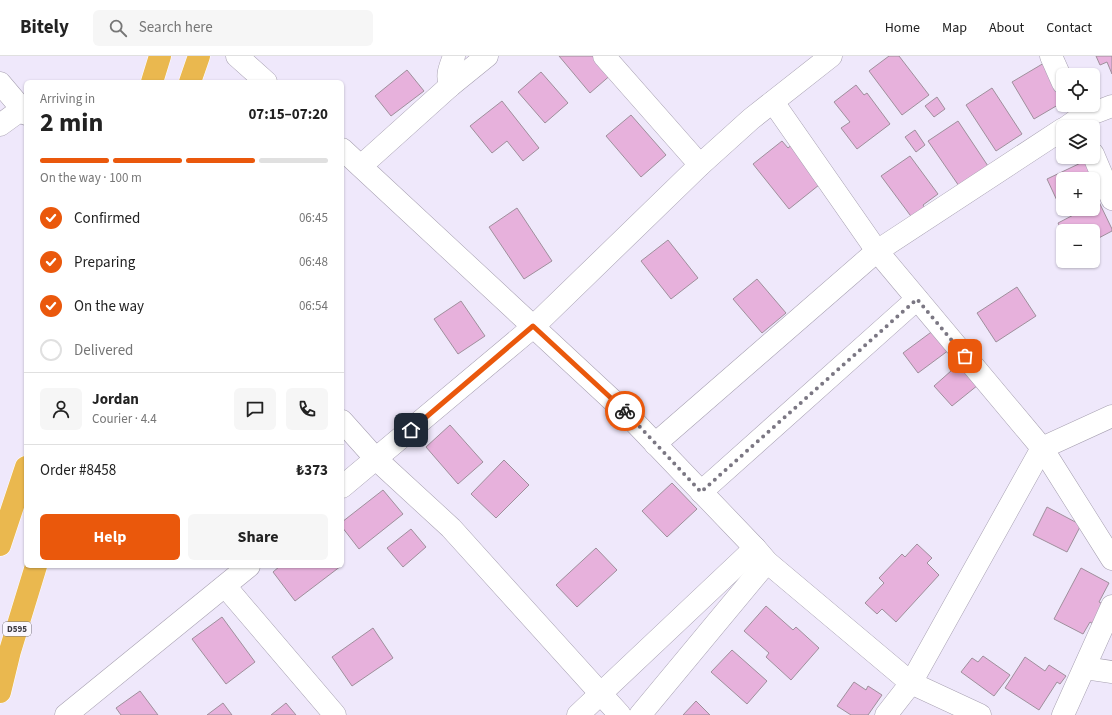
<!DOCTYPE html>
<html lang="en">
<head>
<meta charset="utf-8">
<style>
  :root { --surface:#fff; --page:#f6f6f6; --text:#222; --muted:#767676; --line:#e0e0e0; --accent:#ea580c }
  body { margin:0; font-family:"Source Sans 3",sans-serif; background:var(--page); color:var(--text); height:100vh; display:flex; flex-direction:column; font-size:15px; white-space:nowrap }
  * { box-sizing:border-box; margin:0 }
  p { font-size:13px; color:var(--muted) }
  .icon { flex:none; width:22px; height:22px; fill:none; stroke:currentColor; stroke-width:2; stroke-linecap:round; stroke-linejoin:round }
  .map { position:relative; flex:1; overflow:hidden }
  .sheet { position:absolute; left:24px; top:24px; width:320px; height:488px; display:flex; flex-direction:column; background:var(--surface); border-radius:6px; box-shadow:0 1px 3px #0004 }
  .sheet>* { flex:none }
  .tools { position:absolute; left:1056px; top:12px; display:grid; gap:8px }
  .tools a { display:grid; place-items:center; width:44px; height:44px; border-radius:6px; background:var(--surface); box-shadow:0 1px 3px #0004; font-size:20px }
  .pin { position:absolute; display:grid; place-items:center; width:34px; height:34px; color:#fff; margin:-17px; border-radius:8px; box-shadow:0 2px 6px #0006 }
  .courier { position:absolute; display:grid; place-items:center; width:40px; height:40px; margin:-20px; border:3px solid #ea580c; border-radius:50%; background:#fff; color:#222; box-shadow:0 1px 5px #0007 }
  .summary em { font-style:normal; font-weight:700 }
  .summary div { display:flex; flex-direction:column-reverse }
  .summary { display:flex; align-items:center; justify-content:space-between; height:68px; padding:0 16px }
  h1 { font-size:26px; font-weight:700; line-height:30px }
  .bar { display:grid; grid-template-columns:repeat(4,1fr); gap:6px 4px; align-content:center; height:48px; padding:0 16px }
  .bar i { height:5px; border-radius:3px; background:var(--line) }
  .bar .active { background:var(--accent) }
  .bar p { grid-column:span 4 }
  .line { display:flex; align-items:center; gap:10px; padding:0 16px; border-top:1px solid var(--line) }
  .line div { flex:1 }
  .round { display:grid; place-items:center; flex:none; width:42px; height:42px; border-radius:6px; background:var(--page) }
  ol { padding:0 16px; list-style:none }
  li { display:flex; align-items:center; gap:12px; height:44px }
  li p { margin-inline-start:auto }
  li .icon { padding:4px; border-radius:50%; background:var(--accent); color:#fff; stroke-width:4 }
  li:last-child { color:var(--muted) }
  li i { width:22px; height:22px; border:2px solid var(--line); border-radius:50% }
  .button { display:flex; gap:8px; margin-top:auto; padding:8px 16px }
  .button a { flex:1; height:46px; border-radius:6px; background:var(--accent); color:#fff; font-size:16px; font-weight:700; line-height:46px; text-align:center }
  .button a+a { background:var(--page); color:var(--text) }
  header { display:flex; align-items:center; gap:24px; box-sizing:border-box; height:56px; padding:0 20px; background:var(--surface); border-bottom:1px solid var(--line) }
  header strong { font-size:19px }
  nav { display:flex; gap:22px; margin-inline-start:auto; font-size:14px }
  .search { width:280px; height:36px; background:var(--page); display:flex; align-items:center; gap:10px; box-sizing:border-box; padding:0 14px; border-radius:6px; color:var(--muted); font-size:15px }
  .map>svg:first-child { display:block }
  .building { fill:#e7b1dc; stroke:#9f8f9c }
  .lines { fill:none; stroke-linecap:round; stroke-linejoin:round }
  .street-casing { stroke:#a7a0b1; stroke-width:23 }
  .highway-casing { stroke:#fff; stroke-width:23 }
  .street { stroke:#fff; stroke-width:22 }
  .highway { stroke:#eab84f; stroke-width:22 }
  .done { stroke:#7b7783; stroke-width:4; stroke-dasharray:0 7.2 }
  .route { stroke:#ea580c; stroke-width:5 }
  .labels { text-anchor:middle; stroke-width:3; stroke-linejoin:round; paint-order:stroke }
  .shield { fill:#faf7ff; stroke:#76737b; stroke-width:1 }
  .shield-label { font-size:9px; font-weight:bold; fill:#3d3a42 }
</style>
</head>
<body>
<header>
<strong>Bitely</strong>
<div class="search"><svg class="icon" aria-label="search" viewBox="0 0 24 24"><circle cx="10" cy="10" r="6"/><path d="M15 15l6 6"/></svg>Search here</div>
<nav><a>Home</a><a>Map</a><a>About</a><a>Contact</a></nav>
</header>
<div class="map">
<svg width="1112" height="659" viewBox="0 0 1112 659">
  <rect width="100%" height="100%" fill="#efe8fb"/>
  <g class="building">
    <path d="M559,0h40l14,17 -23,20z"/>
    <path d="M889,0h10l30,39 -27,20 -33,-44z"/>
    <path d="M1096,0h16v18l-5,-12 -7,3z"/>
    <path d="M1044,7l19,32v7l-29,17 -22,-37z"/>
    <path d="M407,14l17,21 -33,25 -16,-20z"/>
    <path d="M541,16l27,31 -23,20 -27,-31z"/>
    <path d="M856,29l8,10 3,-2 23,31 -33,25 -16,-21 9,-6 -16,-20z"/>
    <path d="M992,32l30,46 -26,17 -30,-46z"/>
    <path d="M937,41l8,12 -11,8 -9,-11z"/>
    <path d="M502,45l37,47 -16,13 -16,-20 -15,12 -22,-27z"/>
    <path d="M631,59l35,40 -25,22 -35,-41z"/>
    <path d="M958,65l30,45 -29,20 -31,-45z"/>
    <path d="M915,74l10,15 -9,7 -11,-15z"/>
    <path d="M782,85l6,7 6,-5 30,38 -35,28 -36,-45z"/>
    <path d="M910,100l28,38 -15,11 6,9 -13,9 -35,-47z"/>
    <path d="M1087,104l13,28 -7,4v-13h-30v26l-3,2 -13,-28z"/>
    <path d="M1099,146l13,27v2l-19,10v-10h-30v2l-5,-10 27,-14h8v-4z"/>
    <path d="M517,152l35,53 -28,18 -35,-52z"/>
    <path d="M668,184l30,38 -27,21 -30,-38z"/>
    <path d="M757,223l29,34 -24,20 -29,-34z"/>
    <path d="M1017,231l19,29 -40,26 -19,-29z"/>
    <path d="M461,245l24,35 -27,18 -24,-35z"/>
    <path d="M934,274l15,20 -31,23 -15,-20z"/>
    <path d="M960,307l18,22 -26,21 -18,-20z"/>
    <path d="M450,369l33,37 -25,22 -32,-37z"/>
    <path d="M504,404l25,25 -33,33 -25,-24z"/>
    <path d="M672,427l25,26 -30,28 -25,-26z"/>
    <path d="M383,434l20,24 -44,35 -17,-22v-5z"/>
    <path d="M1047,451l34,18 -14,27 -34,-17z"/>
    <path d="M411,473l15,18 -23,20 -16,-19z"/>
    <path d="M917,488l15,14 -5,5 12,12 -43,47 -14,-13 -5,5 -12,-11 19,-20 -5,-5 23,-24 3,3z"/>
    <path d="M596,492l21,22 -40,37 -21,-22z"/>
    <path d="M280,510h61l-46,35 -22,-29z"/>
    <path d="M1081,512l28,15 -10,19 10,5 -11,20 -8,-5 -7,12 -29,-15z"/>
    <path d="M766,550l27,24 3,-3 23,21 -28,32 -25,-23 3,-4 -25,-22z"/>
    <path d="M222,561l33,45 -29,22 -34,-45z"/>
    <path d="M373,572l20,30 -41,28 -20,-29z"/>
    <path d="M732,594l35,31 -20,23 -36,-32z"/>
    <path d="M983,600l27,19 -16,21 -33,-24 11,-14 6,4z"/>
    <path d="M1025,601l20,14 4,-6 17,11 -6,8 -3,-2 -18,28 -34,-22z"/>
    <path d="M854,626l12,8 2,-4 14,9 -14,20h-17l-14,-9z"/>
    <path d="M140,635l18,24h-37l-5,-7z"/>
    <path d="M696,645l14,14h-27z"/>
    <path d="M223,647l9,12h-25z"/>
    <path d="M286,647l10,12h-25z"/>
  </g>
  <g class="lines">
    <g class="street-casing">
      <g id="street">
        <path d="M237,0l29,26"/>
        <path d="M604,0l96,109"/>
        <path d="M1051,0l12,27"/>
        <path d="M0,27l22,26"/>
        <path d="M450,30c-4,-12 0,-18 4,-30"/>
        <path d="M773,46l104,149 165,197 70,111"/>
        <path d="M0,69l22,-16 4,5"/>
        <path d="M1067,71l11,-8 34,-13"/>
        <path d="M342,93l281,261 132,138 12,14 144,121 69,32"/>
        <path d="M1093,98l19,45"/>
        <path d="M361,110l89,-80 37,-30"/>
        <path d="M342,365l34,38 75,69 169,187"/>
        <path d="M655,388l222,-193 186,-122"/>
        <path d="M342,431l191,-160 167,-162 51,-46 80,-63"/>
        <path d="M701,436l216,-193"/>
        <path d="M225,530l110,129"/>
        <path d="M1085,612l27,4"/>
        <path d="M66,659l183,-149"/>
        <path d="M578,659l177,-167"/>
        <path d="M640,659l127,-153"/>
        <path d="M886,659l25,-32 131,-235 70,-32"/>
        <path d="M1063,659l49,-109"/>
      </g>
    </g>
    <g class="highway-casing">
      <g id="highway">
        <path d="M152,26l8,-26"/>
        <path d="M190,26l9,-26"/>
        <path d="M0,489l26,-78"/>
        <path d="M0,636l10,-41 26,-85"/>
      </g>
    </g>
    <use href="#street" class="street"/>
    <use href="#highway" class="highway"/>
  </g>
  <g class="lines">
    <path class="done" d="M625,355l76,81 216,-193 48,57"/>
    <path class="route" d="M411,374l122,-104 92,85"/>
  </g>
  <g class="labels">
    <rect class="shield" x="3" y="566" width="28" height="14" rx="3"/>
    <g class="shield-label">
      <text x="17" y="576">D595</text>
    </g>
  </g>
</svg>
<div class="tools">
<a><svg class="icon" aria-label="locate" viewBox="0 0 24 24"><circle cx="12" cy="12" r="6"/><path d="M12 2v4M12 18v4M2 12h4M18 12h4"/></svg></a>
<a><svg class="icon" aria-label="layers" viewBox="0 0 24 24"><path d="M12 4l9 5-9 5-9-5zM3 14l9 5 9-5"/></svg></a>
<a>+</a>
<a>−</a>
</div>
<div class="pin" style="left:965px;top:300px;background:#ea580c"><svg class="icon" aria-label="bag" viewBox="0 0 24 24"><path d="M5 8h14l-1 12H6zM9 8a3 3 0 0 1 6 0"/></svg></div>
<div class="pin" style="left:411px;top:374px;background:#1f2937"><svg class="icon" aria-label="home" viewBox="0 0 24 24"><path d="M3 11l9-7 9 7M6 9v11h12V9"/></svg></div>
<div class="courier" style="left:625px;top:355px"><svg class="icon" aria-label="bike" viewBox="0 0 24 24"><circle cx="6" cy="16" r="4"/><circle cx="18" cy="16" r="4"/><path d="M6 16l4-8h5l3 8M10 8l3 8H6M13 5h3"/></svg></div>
<section class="sheet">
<div class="summary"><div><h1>2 min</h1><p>Arriving in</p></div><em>07:15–07:20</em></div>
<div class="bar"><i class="active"></i><i class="active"></i><i class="active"></i><i></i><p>On the way · 100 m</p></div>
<ol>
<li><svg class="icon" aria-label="check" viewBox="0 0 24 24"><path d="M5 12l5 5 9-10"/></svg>Confirmed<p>06:45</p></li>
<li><svg class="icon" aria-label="check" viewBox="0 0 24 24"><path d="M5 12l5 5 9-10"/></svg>Preparing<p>06:48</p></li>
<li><svg class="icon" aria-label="check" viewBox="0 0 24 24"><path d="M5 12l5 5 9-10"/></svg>On the way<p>06:54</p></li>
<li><i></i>Delivered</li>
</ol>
<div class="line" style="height:72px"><a class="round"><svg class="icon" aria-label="person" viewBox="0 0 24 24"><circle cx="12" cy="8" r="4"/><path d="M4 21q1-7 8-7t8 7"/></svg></a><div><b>Jordan</b><p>Courier · 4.4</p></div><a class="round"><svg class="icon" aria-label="chat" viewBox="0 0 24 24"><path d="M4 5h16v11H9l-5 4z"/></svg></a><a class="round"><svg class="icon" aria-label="phone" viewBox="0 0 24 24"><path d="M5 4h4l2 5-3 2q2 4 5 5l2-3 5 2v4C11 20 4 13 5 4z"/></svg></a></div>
<div class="line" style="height:52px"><div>Order #8458</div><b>₺373</b></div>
<div class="button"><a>Help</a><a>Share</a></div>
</section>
</div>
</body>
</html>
